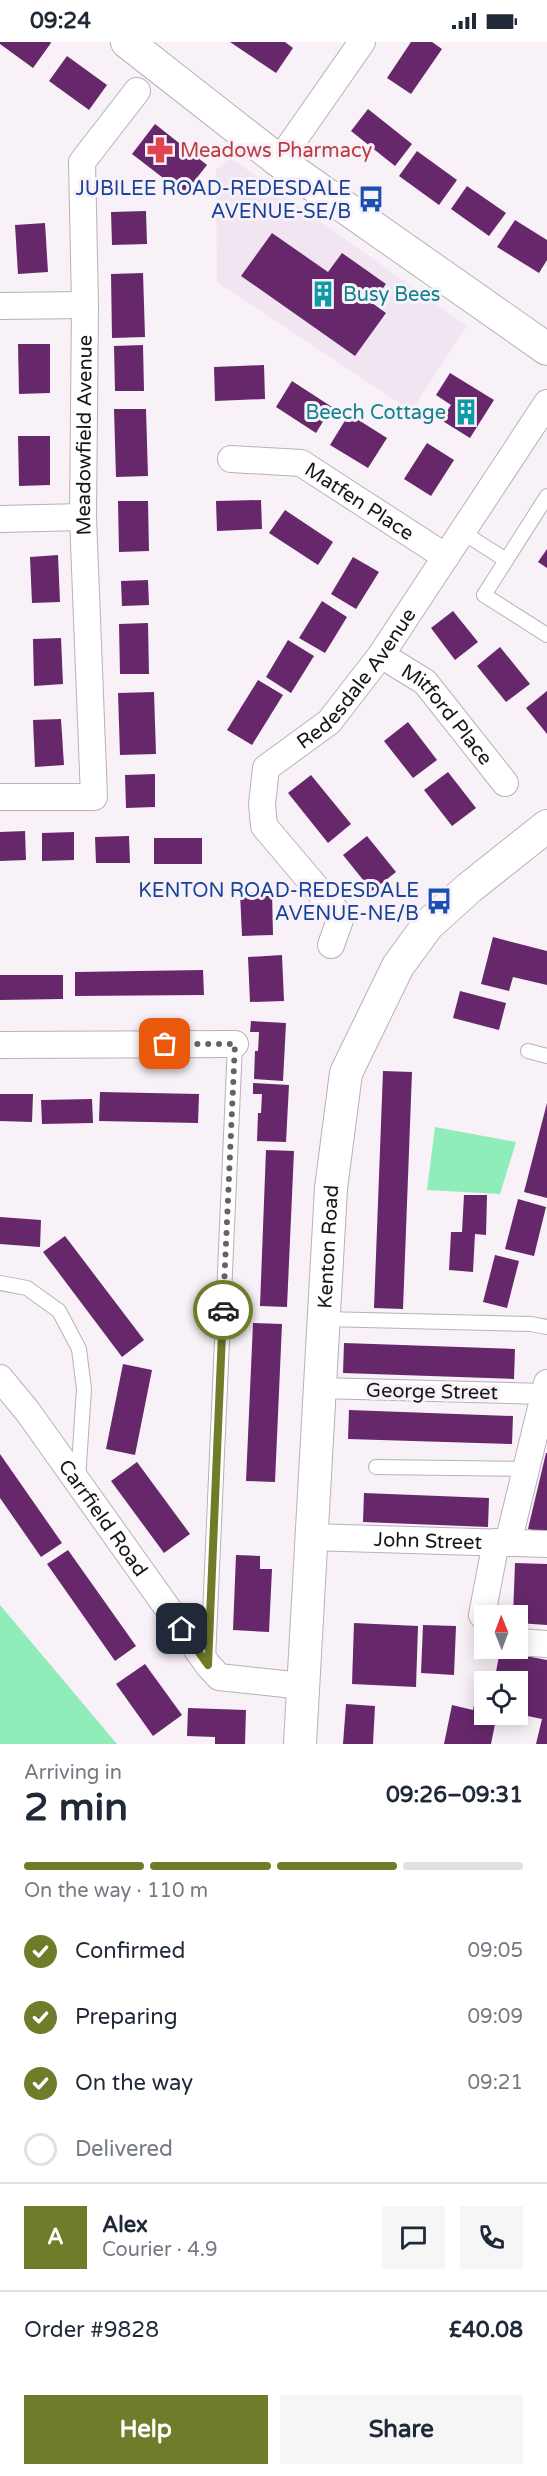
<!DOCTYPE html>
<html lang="en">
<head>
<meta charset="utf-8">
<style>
  :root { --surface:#fff; --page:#f6f6f7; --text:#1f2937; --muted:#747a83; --line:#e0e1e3; --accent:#707c29 }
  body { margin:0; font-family:"Varela Round",sans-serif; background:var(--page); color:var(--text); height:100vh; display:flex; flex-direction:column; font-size:22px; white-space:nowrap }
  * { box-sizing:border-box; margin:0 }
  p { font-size:20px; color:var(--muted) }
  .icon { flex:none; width:33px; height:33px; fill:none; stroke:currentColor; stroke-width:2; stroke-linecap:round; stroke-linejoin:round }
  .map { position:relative; height:1702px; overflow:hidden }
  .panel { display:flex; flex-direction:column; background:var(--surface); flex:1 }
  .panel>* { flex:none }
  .needle { width:39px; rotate:359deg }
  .tools { position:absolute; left:474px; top:1563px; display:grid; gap:12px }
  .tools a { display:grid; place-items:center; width:54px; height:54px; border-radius:0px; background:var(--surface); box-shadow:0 3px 15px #0003; font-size:30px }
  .pin { position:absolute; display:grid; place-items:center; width:51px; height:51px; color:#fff; margin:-26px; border-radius:12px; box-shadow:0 3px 9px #0006 }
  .courier { position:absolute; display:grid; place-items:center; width:60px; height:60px; margin:-30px; border:4px solid #707c29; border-radius:50%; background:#fff; color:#222; box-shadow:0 2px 8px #0007 }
  .overview em { font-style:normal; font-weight:800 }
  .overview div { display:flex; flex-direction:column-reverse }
  .overview { display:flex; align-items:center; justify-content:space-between; height:102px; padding:0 24px }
  h1 { font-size:39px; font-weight:800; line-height:45px }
  .bar { display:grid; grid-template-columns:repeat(4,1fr); gap:9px 6px; align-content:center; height:72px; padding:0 24px }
  .bar i { height:8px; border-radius:4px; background:var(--line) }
  .bar .active { background:var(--accent) }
  .bar p { grid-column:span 4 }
  .line { display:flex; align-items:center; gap:15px; padding:0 24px; border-top:2px solid var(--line) }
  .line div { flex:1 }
  .round { display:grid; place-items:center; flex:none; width:63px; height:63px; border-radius:0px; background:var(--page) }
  ol { padding:0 24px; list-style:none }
  li { display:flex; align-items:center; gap:18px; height:66px }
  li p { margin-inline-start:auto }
  li .icon { padding:6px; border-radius:50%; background:var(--accent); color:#fff; stroke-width:4 }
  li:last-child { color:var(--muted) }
  li i { width:33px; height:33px; border:3px solid var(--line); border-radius:50% }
  .cta { display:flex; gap:12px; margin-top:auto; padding:12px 24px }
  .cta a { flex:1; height:69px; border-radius:0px; background:var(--accent); color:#fff; font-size:24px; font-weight:800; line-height:69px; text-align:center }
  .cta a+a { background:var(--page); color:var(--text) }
  .status { display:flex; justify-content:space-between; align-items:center; height:42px; padding:0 30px; background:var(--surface); direction:ltr }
  .status svg { height:16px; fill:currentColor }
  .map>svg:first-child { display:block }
  .built { fill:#f1e5f2 }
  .green { fill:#90ecb9 }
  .building { fill:#66286a }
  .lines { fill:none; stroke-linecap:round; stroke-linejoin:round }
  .service-casing { stroke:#b8b1b8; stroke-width:16 }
  .pedestrian-casing { stroke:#b8b1b8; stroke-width:22 }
  .minor-casing { stroke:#b8b1b8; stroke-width:28 }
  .tertiary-casing { stroke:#b8b1b8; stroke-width:34 }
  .service { stroke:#fff; stroke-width:14 }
  .pedestrian { stroke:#fff; stroke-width:20 }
  .minor { stroke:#fff; stroke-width:26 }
  .tertiary { stroke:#fff; stroke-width:32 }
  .done { stroke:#666366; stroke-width:6; stroke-dasharray:0 10.8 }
  .route { stroke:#707c29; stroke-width:8 }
  .labels { text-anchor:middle; stroke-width:6; stroke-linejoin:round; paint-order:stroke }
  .health-label { font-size:20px; fill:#be3a42; stroke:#f8f1f8; text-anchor:start }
  .transit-label { font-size:20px; fill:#164399; stroke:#f8f1f8; text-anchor:end }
  .culture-label { font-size:20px; fill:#0d838f; stroke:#f8f1f8; text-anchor:start }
  .street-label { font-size:20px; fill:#181618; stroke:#f8f1f8 }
</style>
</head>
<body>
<div class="status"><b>09:24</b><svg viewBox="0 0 49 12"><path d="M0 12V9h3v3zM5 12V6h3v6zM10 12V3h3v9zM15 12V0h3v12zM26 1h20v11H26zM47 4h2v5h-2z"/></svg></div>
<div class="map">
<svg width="547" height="1702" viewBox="0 0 547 1702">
  <rect width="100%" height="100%" fill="#f8f1f8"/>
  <path class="built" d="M231,116l236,168 -56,85 -194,-129 -1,-112z"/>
  <g class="green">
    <path d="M435,1085l81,15 -16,52 -73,-4z"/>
    <path d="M0,1563l117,139h-117z"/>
  </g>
  <g class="building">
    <path d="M0,0h50l1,1 -18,25 -33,-24z"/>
    <path d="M230,0h55l8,6 -17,25z"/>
    <path d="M411,0h21l10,7 -31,45 -24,-16z"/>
    <path d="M67,14l40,29 -18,25 -40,-29z"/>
    <path d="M368,67l44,35 -17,22 -44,-35z"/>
    <path d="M155,82l52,41 -23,29 -52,-40z"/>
    <path d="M417,109l40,29 -18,25 -40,-29z"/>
    <path d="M467,144l39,27 -17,23 -38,-27z"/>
    <path d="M146,169l1,33 -35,1 -1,-33z"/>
    <path d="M515,178l32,20v20l-8,13 -42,-26z"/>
    <path d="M45,181l3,49 -30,2 -3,-49z"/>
    <path d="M272,191l56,39 14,-19 44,31 -14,19 14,10 -31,43 -114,-80z"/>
    <path d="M143,231l2,64 -33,1 -1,-64z"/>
    <path d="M18,302h32v49l-31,1z"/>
    <path d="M143,303l1,46h-29l-1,-45z"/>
    <path d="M264,323l1,34 -50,2 -1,-34z"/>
    <path d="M450,331l44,27 -24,38 -29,-18 10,-15 -15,-10z"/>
    <path d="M292,339l40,26 -16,26 -40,-26z"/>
    <path d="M114,367h32l2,67 -32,1z"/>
    <path d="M349,372l38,24 -19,30 -38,-23z"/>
    <path d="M18,394h32v49l-31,1z"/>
    <path d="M427,401l27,17 -23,36 -27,-17z"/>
    <path d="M261,458l1,29 -45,2 -1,-30z"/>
    <path d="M118,459h30l1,50 -30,1z"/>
    <path d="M285,468l48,32 -15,23 -49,-32z"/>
    <path d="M547,507v19l-9,-6z"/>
    <path d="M58,513l2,47 -28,1 -2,-46z"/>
    <path d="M353,515l26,15 -23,37 -25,-15z"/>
    <path d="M148,538l1,25 -27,1 -1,-25z"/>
    <path d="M322,559l25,16 -22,36 -26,-15z"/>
    <path d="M453,569l25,31 -23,18 -24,-32z"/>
    <path d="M148,581l1,51h-29l-1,-50z"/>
    <path d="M61,596l2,46 -29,2 -1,-47z"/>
    <path d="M288,598l26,16 -23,37 -25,-16z"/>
    <path d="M500,605l30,37 -24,18 -29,-36z"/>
    <path d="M258,638l25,15 -31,50 -25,-15z"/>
    <path d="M547,649v43l-21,-26z"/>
    <path d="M154,650l2,62 -36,1 -2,-62z"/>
    <path d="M61,677l3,46 -29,2 -2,-47z"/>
    <path d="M408,680l29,38 -24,18 -29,-37z"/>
    <path d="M448,730l28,36 -24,18 -28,-36z"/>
    <path d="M155,732v33l-29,1 -1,-33z"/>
    <path d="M311,733l40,49 -23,19 -40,-50z"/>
    <path d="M25,789l1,29 -26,1v-29z"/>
    <path d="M74,790v28l-32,1v-28z"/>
    <path d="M129,794l1,27h-34l-1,-26z"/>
    <path d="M367,794l29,36 -24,19 -29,-36z"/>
    <rect x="154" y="796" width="48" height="26"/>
    <path d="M272,849l1,44 -31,1 -2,-43z"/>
    <path d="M493,895l54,14v34l-34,-8 -4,14 -28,-7z"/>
    <path d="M282,913l2,46 -34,1 -2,-45z"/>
    <path d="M203,928l1,25 -129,1v-24z"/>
    <path d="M0,933h63v24l-63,1z"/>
    <path d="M460,949l46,12 -7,27 -46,-12z"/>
    <path d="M251,979l35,2 -3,58 -29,-2 1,-28h3l1,-19h-9z"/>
    <path d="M383,1029l29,1 -9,237 -29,-1z"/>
    <path d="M253,1041l36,2 -3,57 -29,-1 1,-28h3l1,-19h-9z"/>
    <path d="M100,1050l99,2 -1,29 -99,-2z"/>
    <path d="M0,1052h33l-1,28 -32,-1z"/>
    <path d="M92,1057l1,24 -51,1 -1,-24z"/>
    <path d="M547,1061v95l-23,-6z"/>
    <path d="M266,1108l28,1 -7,156 -27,-1z"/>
    <path d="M464,1153h23l-1,40 -11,-1 -2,38 -24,-2 2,-38h11z"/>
    <path d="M518,1157l28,8 -12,49 -29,-7z"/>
    <path d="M0,1175l41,3 -1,27 -40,-3z"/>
    <path d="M65,1194l79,104 -22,17 -79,-105z"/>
    <path d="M495,1213l24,6 -12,47 -24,-6z"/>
    <path d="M253,1281l29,1 -7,158 -29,-1z"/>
    <path d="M344,1301l171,6 -1,30 -171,-6z"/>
    <path d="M123,1322l29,6 -17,85 -29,-6z"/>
    <path d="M349,1368l164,6 -1,28 -164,-5z"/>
    <path d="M546,1411h1v81l-19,-5z"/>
    <path d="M0,1412l62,89 -21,14 -41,-59z"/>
    <path d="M137,1420l53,72 -26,19 -53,-72z"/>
    <path d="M364,1451l125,5 -1,29 -125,-5z"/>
    <path d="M68,1508l68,96 -21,15 -68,-97z"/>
    <path d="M236,1513l24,1v13h12l-3,63 -36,-2z"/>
    <path d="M515,1521l32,1v61l-29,-2v-7h-5z"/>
    <path d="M354,1581l64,3 -2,61 -64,-3z"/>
    <path d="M423,1583l33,1 -2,49 -33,-2z"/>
    <path d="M500,1609l47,9v84h-11l6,-25 -24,-5v-32h-24z"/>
    <path d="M145,1622l37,51 -29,21 -37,-52z"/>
    <path d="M477,1648l7,1v23h13l-6,30h-47l8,-39 21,5z"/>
    <path d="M346,1662l29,2 -2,38h-30z"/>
    <path d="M188,1666l58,2 -1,34h-30v-7l-28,-1z"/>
  </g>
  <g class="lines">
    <g class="service-casing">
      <g id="service">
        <path d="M547,454l-63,99 63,40"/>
        <path d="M462,490l44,28"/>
        <path d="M528,1009l19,5"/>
        <path d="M0,1241l27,5 32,23 20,38 5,40 -6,90"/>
        <path d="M323,1277l208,5 16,3"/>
        <path d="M376,1425l148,2"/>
        <path d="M208,1618l27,-616"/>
      </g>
    </g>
    <g class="pedestrian-casing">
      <path id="pedestrian" d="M319,1346l225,6"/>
    </g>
    <g class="minor-casing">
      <g id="minor">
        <path d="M279,119l83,-119"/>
        <path d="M0,264l85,-1"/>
        <path id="s1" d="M231,417l70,4 145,94"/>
        <path d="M0,477l83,-2"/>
        <path id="s2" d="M381,613l44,27 80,101"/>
        <path id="s3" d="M0,755h94l-11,-280 2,-212 -3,-143 55,-71"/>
        <path id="s4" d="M331,903l10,-28 -77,-91 -2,-22 4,-36 63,-46 52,-67 166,-252"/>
        <path d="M0,1003l235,-1"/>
        <path id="s5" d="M0,1336l28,34 180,253 11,12 84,9"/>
        <path id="s6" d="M310,1495l237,7"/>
        <path d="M508,1501l39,-160"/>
        <path d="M484,1575l-2,-2 14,-73"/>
        <path d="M518,1600l29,2"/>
      </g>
    </g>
    <g class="tertiary-casing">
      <g id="tertiary">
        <path d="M127,0l152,119 268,188"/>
        <path id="s7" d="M300,1702l31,-556 15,-115 52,-107 30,-41 41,-37 78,-62"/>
      </g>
    </g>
    <use href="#service" class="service"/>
    <use href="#pedestrian" class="pedestrian"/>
    <use href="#minor" class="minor"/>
    <use href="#tertiary" class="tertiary"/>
  </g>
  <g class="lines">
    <path class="done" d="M165,1002h70l-12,266"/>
    <path class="route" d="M182,1587l26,36 15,-355"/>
  </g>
  <defs>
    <g id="pharmacy-bare" transform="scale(2.07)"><path d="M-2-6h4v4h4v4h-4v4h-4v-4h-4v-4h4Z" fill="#e0444e" stroke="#f8f1f8" stroke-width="2.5" paint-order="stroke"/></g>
    <g id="bus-bare" transform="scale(2.07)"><path d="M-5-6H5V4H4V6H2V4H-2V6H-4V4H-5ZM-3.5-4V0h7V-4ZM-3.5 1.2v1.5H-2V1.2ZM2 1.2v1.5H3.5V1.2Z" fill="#1a4fb4" stroke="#f8f1f8" stroke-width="2.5" paint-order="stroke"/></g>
    <g id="building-bare" transform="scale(2.07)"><path d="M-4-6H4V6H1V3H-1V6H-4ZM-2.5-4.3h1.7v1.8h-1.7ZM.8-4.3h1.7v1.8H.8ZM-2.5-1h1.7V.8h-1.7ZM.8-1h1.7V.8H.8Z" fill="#0f9aa8" stroke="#f8f1f8" stroke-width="2.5" paint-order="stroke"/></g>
  </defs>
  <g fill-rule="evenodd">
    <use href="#pharmacy-bare" x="160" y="108"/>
    <use href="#bus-bare" x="371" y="157"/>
    <use href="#building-bare" x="323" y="252"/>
    <use href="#building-bare" x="466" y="370"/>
    <use href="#bus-bare" x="439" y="859"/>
  </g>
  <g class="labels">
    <g class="health-label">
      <text x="180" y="115">Meadows Pharmacy</text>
    </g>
    <g class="transit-label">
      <text x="351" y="153">JUBILEE ROAD-REDESDALE<tspan x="351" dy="23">AVENUE-SE/B</tspan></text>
      <text x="419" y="855">KENTON ROAD-REDESDALE<tspan x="419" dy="23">AVENUE-NE/B</tspan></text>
    </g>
    <g class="culture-label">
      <text x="343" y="259">Busy Bees</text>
      <text x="446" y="377" text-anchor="end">Beech Cottage</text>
    </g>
    <g class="street-label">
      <text dy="7" stroke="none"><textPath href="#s3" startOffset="456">Meadowfield Avenue</textPath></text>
      <text dy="7" stroke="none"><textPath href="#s1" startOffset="140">Matfen Place</textPath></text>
      <text dy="7" stroke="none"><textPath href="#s4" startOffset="336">Redesdale Avenue</textPath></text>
      <text dy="7" stroke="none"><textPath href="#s2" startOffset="90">Mitford Place</textPath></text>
      <text dy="7" stroke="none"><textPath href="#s7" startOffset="498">Kenton Road</textPath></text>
      <text transform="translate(432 1349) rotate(1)" y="7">George Street</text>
      <text dy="7" stroke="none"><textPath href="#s5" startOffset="174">Carrfield Road</textPath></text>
      <text dy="7" stroke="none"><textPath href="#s6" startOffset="118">John Street</textPath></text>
    </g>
  </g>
</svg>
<div class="tools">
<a><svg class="needle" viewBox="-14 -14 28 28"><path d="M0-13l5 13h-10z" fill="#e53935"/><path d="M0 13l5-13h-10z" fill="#747a83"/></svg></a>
<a><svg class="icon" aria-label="locate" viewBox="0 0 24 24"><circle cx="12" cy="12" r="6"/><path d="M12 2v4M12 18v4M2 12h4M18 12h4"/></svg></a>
</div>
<div class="pin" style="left:165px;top:1002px;background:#ea580c"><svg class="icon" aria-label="bag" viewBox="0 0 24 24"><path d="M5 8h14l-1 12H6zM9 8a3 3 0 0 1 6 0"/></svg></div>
<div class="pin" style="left:182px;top:1587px;background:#1f2937"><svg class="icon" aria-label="home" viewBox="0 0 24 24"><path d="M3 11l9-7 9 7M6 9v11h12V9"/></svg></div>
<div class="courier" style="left:223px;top:1268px"><svg class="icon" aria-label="car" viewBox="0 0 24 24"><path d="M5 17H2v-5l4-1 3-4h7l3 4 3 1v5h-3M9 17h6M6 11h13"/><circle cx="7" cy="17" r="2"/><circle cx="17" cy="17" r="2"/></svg></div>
</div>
<section class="panel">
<div class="overview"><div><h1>2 min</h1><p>Arriving in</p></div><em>09:26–09:31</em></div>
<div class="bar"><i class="active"></i><i class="active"></i><i class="active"></i><i></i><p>On the way · 110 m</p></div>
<ol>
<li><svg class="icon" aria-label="check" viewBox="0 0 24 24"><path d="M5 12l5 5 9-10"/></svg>Confirmed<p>09:05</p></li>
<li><svg class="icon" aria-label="check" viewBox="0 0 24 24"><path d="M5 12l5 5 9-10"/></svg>Preparing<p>09:09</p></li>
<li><svg class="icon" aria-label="check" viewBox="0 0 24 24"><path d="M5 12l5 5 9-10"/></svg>On the way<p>09:21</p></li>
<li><i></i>Delivered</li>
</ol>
<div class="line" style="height:108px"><b class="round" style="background:var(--accent);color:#fff">A</b><div><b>Alex</b><p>Courier · 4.9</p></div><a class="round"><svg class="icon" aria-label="chat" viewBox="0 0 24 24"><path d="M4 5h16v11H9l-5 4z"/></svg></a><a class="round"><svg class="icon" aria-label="phone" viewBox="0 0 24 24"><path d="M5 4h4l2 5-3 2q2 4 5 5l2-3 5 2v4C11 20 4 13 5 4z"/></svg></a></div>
<div class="line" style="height:78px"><div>Order #9828</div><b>£40.08</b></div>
<div class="cta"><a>Help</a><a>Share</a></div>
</section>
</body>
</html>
